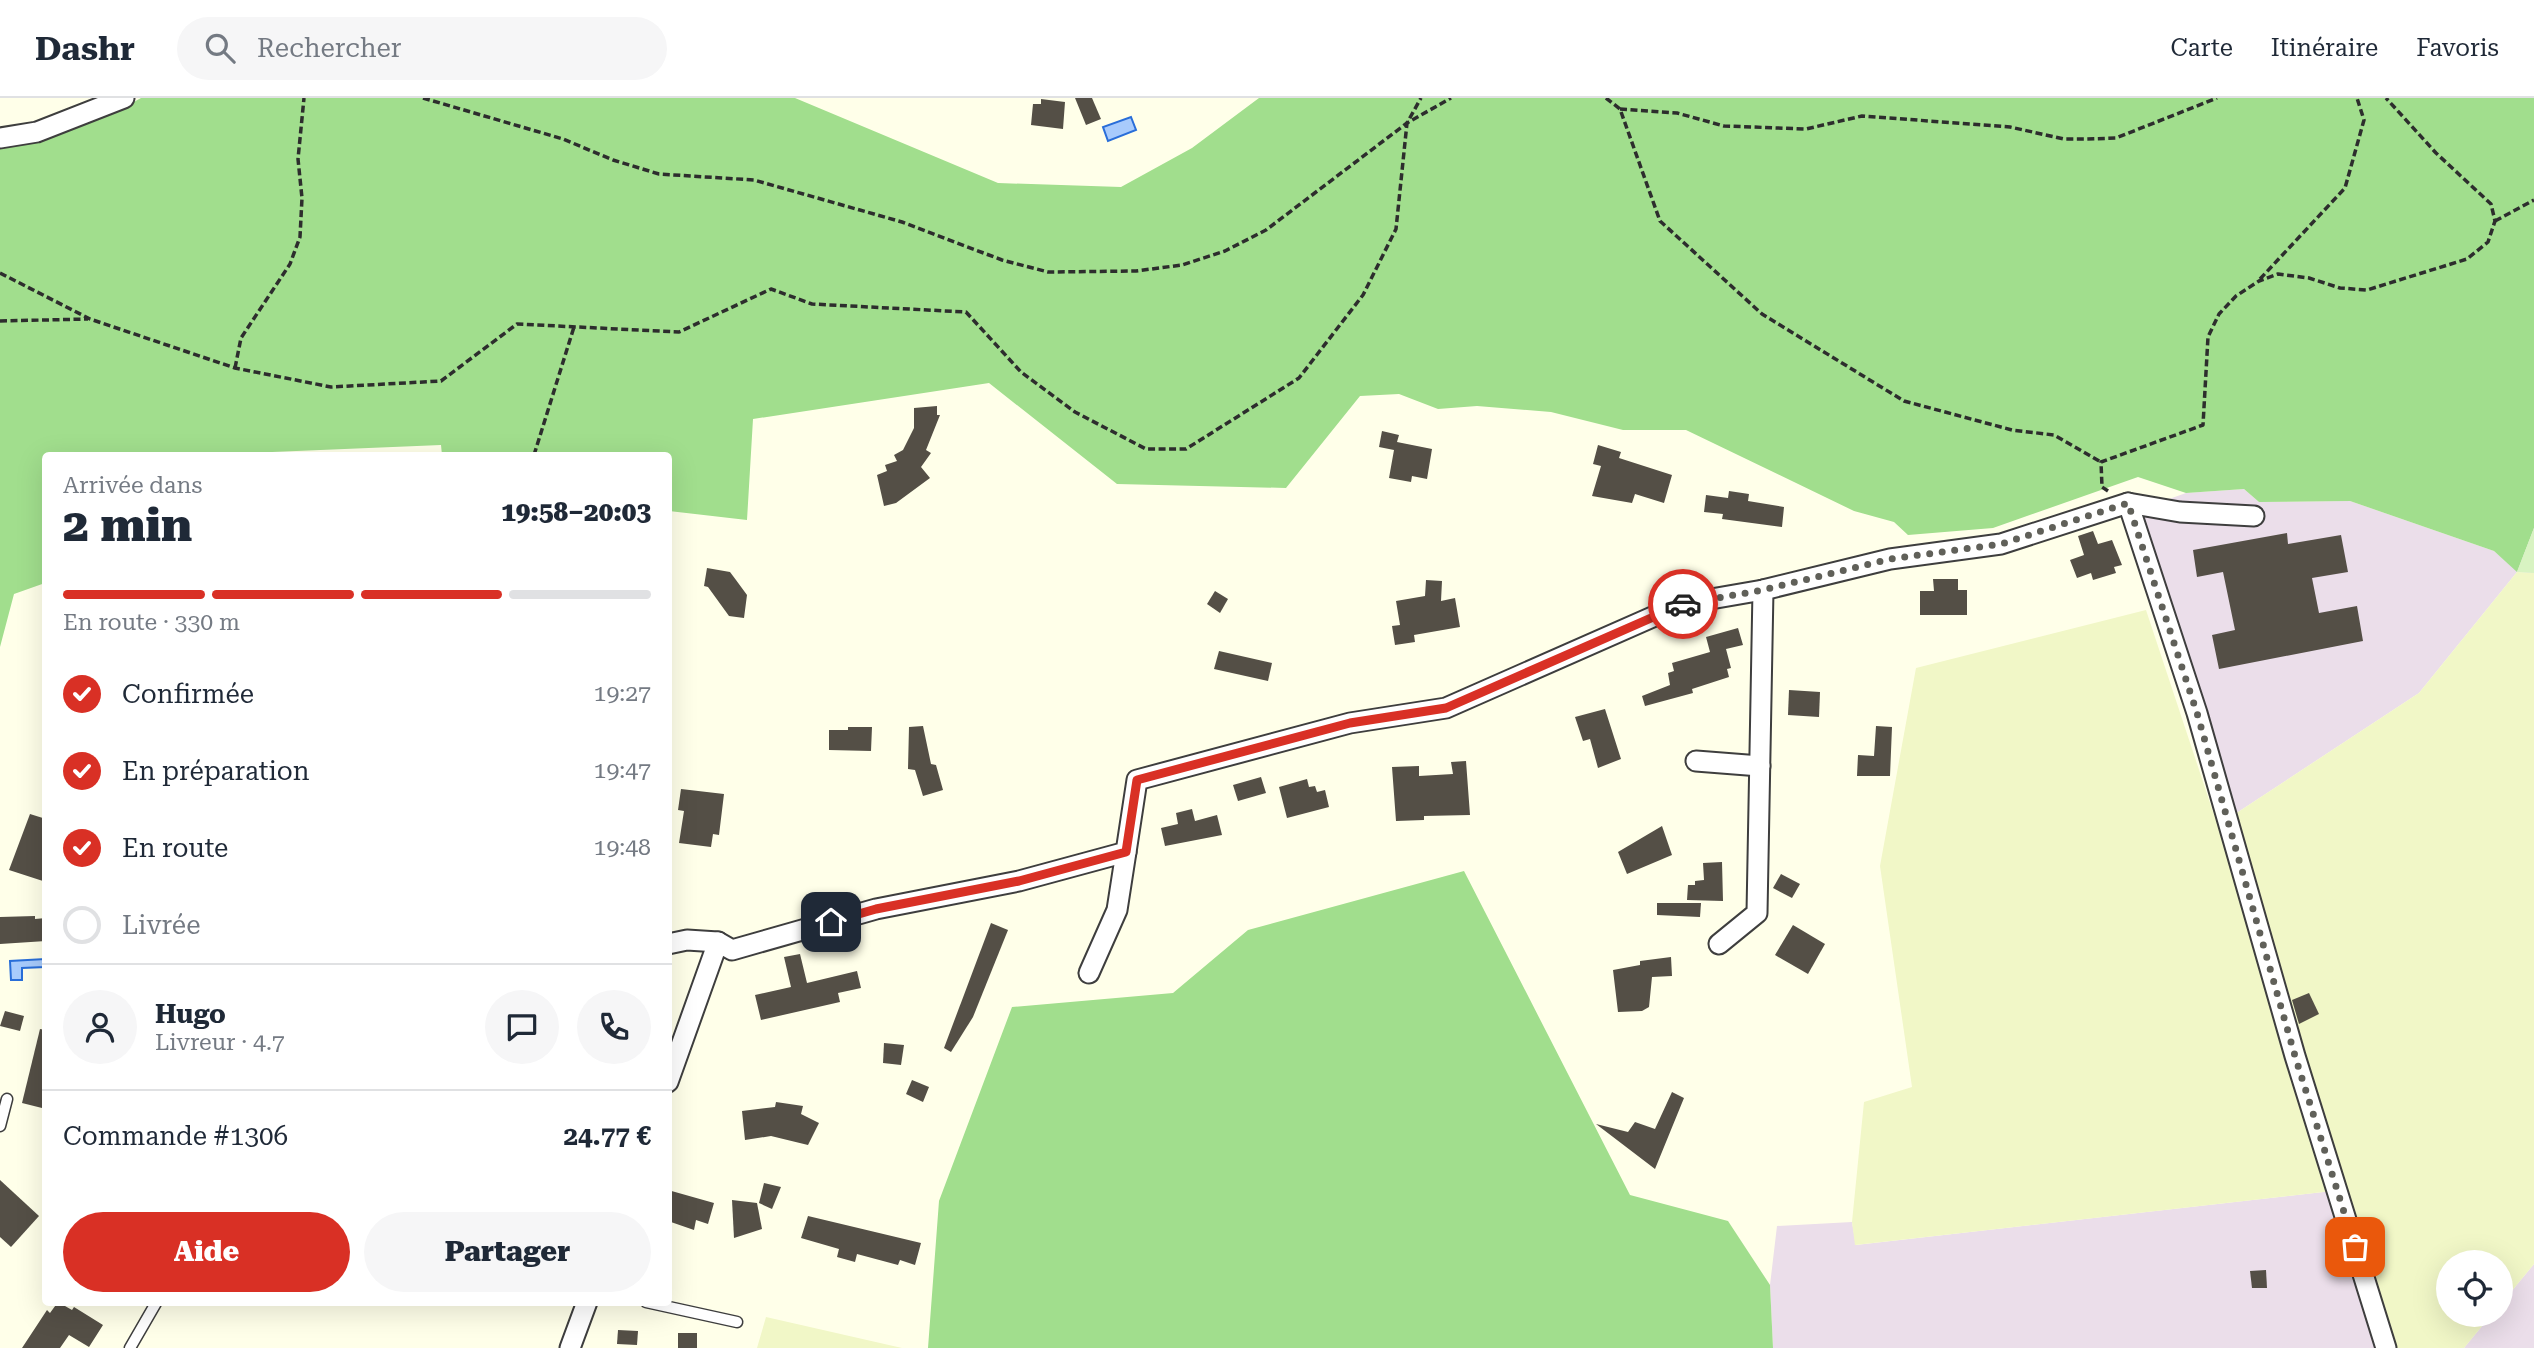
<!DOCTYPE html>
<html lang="fr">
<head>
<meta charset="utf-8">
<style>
  :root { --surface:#fff; --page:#f6f6f7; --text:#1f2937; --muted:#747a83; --line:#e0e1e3; --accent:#d93025 }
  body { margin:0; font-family:"Roboto Serif",serif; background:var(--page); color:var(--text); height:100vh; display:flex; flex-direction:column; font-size:26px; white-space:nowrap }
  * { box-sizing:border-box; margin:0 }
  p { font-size:23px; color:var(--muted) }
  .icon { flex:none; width:38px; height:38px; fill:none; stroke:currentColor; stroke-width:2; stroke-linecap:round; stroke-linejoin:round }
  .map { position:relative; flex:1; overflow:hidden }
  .details { position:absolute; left:42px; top:354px; width:630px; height:854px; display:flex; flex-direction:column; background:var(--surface); border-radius:7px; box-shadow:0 7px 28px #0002 }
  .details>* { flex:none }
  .controls { position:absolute; left:2436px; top:1152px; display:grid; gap:14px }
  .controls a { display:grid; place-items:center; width:77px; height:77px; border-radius:50%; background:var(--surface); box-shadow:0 7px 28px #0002; font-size:35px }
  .pin { position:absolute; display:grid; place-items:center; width:60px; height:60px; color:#fff; margin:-30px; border-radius:14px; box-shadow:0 4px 10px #0006 }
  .courier { position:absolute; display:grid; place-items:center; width:70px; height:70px; margin:-35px; border:5px solid #d93025; border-radius:50%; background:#fff; color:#222; box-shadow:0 2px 9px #0007 }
  .headline em { font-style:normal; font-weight:800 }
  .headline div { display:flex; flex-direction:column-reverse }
  .headline { display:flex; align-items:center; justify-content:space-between; height:119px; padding:0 21px }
  h1 { font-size:46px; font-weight:800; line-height:52px }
  .bar { display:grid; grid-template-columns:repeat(4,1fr); gap:10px 7px; align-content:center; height:84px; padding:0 21px }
  .bar i { height:9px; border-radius:5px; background:var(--line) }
  .bar .current { background:var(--accent) }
  .bar p { grid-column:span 4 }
  .line { display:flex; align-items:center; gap:18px; padding:0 21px; border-top:2px solid var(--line) }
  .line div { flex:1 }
  .round { display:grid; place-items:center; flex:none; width:74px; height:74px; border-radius:37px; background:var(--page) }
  ol { padding:0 21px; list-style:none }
  li { display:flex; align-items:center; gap:21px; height:77px }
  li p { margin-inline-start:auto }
  li .icon { padding:7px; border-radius:50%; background:var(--accent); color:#fff; stroke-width:4 }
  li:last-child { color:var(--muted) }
  li i { width:38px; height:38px; border:4px solid var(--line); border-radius:50% }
  .cta { display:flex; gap:14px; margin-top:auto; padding:14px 21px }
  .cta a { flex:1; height:80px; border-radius:42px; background:var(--accent); color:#fff; font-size:28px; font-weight:800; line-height:80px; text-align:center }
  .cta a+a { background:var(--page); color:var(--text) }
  header { display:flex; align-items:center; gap:42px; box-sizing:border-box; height:98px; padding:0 35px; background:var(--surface); border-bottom:2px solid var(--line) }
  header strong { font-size:33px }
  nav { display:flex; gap:38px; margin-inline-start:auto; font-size:24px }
  .search { width:490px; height:63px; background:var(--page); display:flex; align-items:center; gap:18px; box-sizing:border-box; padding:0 24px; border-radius:38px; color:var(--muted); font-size:26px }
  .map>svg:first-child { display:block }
  .industrial { fill:#ebdeea }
  .farmland { fill:#f1f7c7 }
  .forest { fill:#a1de8d }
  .pitch { fill:#d8f3c2 }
  .water { fill:#a8cbfc; stroke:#296ed9; stroke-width:2 }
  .building { fill:#544f46 }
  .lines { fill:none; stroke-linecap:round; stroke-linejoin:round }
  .lane-casing { stroke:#3e3e3e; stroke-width:13 }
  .street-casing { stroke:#3e3e3e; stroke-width:23 }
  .path { stroke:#2d2d2d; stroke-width:3.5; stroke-dasharray:7 3.5; stroke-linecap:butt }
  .lane { stroke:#fff; stroke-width:10 }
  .street { stroke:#fff; stroke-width:19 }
  .done { stroke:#606059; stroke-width:7; stroke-dasharray:0 12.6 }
  .route { stroke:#d93025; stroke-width:9 }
</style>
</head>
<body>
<header>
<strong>Dashr</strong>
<div class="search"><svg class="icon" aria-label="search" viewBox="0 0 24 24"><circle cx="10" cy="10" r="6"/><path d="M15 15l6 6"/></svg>Rechercher</div>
<nav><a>Carte</a><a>Itinéraire</a><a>Favoris</a></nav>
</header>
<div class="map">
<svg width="2534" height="1250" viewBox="0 0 2534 1250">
  <rect width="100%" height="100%" fill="#ffffe9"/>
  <g class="industrial">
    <path d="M2244,391l15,13 91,-1 144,50 23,20 17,-43v45l-17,-1 -98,121 -184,121 -64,-212 -33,-92 48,-17z"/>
    <path d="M2332,1093l57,157h-616l-3,-63 7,-59 75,-4 4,23z"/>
    <path d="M2534,1166v84h-70l28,-34h9v-10z"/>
  </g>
  <g class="farmland">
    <path d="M2517,474l17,1v691l-33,40v-42h-53v52h44l-28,34h-75l-57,-157 -477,54 -3,-23 12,-120 48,-15 -32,-221 36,-198 230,-58 70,211 19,-7 184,-121z"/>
    <path d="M766,1219l136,31h-145z"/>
  </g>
  <g class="forest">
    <path d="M141,0h654l203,85 123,4 71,-39 67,-50h1275v430l-17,44 -23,-21 -144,-50 -91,1 -15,-13 -58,4 -48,-16 -145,51 -85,7 -14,-13 -40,-11 -168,-81h-63l-72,-18 -74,-6 -39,3 -39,-15 -39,2 -74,92 -169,-4 -128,-101 -236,36 -6,101 -78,-9 -1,-56h-226l-1,-10 -239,10h-156l-1,128 -31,11 -14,53v-503c49,-8 98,-21 141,-46z"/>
    <path d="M1464,773l166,324 98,26 42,64 3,63h-845l11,-147 73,-194 161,-14 75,-63z"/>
  </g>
  <path class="pitch" d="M2534,430v45l-17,-1z"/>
  <g class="water">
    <path d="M1131,19l5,13 -28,11 -5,-14z"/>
    <path d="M45,861v8l-23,1v12h-11l-1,-19z"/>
  </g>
  <g class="building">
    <path d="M1075,0h17l9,21 -15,6z"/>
    <path d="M1041,1l24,3 -2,27 -32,-4 2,-21h8z"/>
    <path d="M937,308v9h3l-14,35 5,3 -10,14 9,11 -34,25 -12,3 -7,-31 10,-4 -2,-6 12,-4 -3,-6 9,-5 11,-22v-20z"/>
    <path d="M1382,333l17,4 -2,7 35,7 -5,30 -15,-3 -1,6 -22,-4 5,-28 -15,-3z"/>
    <path d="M1598,347l23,7 -2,6 53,17 -8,28 -29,-9 -3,9 -40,-7 9,-30 -8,-2z"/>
    <path d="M1729,393l20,3 -1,7 36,6 -2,20 -60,-8 1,-5 -19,-2 2,-17 22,3z"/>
    <path d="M2093,433l5,13 14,-4 10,25 -8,2 2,6 -23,7 -2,-7 -14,5 -7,-18 14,-5 -6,-19z"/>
    <path d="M2287,435l1,11 53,-9 7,37 -36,6 7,35 38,-7 6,35 -144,28 -7,-34 23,-5 -12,-58 -26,5 -4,-27z"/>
    <path d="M707,470l23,4 6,8 11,15 -3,23 -15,-2 -21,-29 -4,-1z"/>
    <path d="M1933,481h25v11h9v25h-47v-24h14z"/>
    <path d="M1426,482l16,1 -1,20 14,-3 5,29 -46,8 1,7 -20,3 -3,-19 8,-1 -4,-24 29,-5z"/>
    <path d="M1215,493l13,8 -8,14 -13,-9z"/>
    <path d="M1738,530l5,17 -17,4 5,19 -4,1 2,8 -37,12 1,4 -48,13 -3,-10 28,-11 -2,-12 6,-2 -2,-8 38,-11 -4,-15z"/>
    <path d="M1219,553l53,12 -4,18 -54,-12z"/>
    <path d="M1789,592l31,2 -1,25 -31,-2z"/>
    <path d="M1605,611l16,50 -23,9 -8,-29 -7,2 -8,-24z"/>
    <path d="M923,628l8,38 5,1 7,25 -20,6 -8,-26 -7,-1 1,-42z"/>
    <path d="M1876,628l16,1 -2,49h-33l1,-21 16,1z"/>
    <path d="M848,629h24l-1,24 -42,-1v-20h19z"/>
    <path d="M1466,663l4,54 -46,1v4l-28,1 -4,-54 27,-1v10l34,-2 -2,-12z"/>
    <path d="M1261,679l5,16 -28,8 -5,-16z"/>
    <path d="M1307,681l2,8 6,-1 2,6 8,-2 4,17 -42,11 -8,-31z"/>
    <path d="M681,691l43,5 -5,41 -6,-1 -2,13 -32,-4 5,-32 -6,-1z"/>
    <path d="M1192,711l3,12 22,-6 5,20 -57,11 -4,-18 17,-4 -2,-11z"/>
    <path d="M30,716l16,5v63l-37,-12z"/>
    <path d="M1662,728l10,29 -45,19 -9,-22z"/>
    <path d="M1722,764l1,39 -36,-1 1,-15h7v-4l9,-1 -1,-17z"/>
    <path d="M1781,776l19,10 -8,14 -19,-10z"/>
    <path d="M1657,805h44l-1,14 -43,-2z"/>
    <path d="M35,818v3l11,-1v23l-46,3v-27z"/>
    <path d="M991,825l17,7 -35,87 -22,35 -7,-4z"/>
    <path d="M1793,827l32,19 -17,30 -33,-19z"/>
    <path d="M800,856l7,29 50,-12 4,17 -23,5 2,9 -79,18 -6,-25 36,-8 -7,-30z"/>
    <path d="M1671,859l1,19 -20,1 -3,30 -7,4 -24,1 -5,-42 27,-5v-4z"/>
    <path d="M2309,895l10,21 -20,10 -7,-24z"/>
    <path d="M5,913l19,5 -4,15 -20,-5z"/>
    <path d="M40,931l6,1v79l-24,-6z"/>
    <path d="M884,945l20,2 -3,20 -18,-2z"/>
    <path d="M912,982l17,7 -6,15 -17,-8z"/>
    <path d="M1672,994l12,6 -29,71 -59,-45 32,8 7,-10 20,7z"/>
    <path d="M776,1004l27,4 -2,8 18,9 -11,22 -37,-9 -26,4 -3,-29 33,-4z"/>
    <path d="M0,1082l39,36 -28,31 -11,-10z"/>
    <path d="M764,1085l17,4 -9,22 -13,-6z"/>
    <path d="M668,1092l46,13 -6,21 -12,-4 -2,10 -26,-9z"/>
    <path d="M732,1102l25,3 5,26 -28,9z"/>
    <path d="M808,1118l113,27 -6,22 -15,-5 -2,5 -41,-11 -2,8 -18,-5 2,-8 -38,-11z"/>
    <path d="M2266,1172l1,18h-15l-2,-17z"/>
    <path d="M58,1204l14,8 2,-3 29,18 -14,22 -20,-12 -9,13h-38l25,-38 3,3z"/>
    <path d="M618,1232l20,1 -1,14 -20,-1z"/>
    <rect x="678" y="1235" width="19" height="15"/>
  </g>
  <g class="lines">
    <g class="lane-casing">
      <g id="lane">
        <path d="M0,1028l7,-27"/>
        <path d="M646,1204l91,20"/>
        <path d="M130,1250l26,-45"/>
      </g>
    </g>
    <g class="street-casing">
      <g id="street">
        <path d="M0,40l37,-6 87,-34"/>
        <path d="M2128,405l52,9 74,4"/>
        <path d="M1696,663l64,5"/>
        <path d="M668,846l19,-4 31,2"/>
        <path d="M1719,846l38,-31 6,-323"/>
        <path d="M1089,875l28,-63 9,-58"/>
        <path d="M668,984l50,-140 14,8 144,-41 143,-28 107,-29 11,-72 213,-57 96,-15 236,-104 81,-14 127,-31 111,-15 127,-41 69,210 98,343 91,292"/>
        <path d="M570,1250l17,-46"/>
      </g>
    </g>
    <g class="path">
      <path d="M423,0l140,41 50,21 46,14 95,6 148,42 100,38 46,12 88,-1 46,-6 43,-14 41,-21 141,-107 44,-25"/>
      <path d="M1606,0l14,11 40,112 102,93 142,87 108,29 42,5 47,27"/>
      <path d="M1620,11l57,4 47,13 82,3 56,-13 148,11 54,12h23l29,-1 101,-40"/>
      <path d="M2495,123l39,-21"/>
      <path d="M0,175l90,46 145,49 96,19 110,-6 76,-57 162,8 92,-43 41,15 154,8 55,60 54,40 71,37h40l113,-71 64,-83 33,-66 11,-106 14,-25"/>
      <path d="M2260,181l85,-91 19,-68 -7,-22"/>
      <path d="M0,223l88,-2"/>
      <path d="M235,270l6,-30 49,-74 10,-27 2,-39 -4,-39 6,-61"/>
      <path d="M534,357l40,-128"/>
      <path d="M2108,393l-6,-4 -1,-25 102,-37 5,-88 11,-23 17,-18 23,-15 19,-7 31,4 31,10 27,2 100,-31 21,-17 7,-21 -4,-17 -55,-51 -50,-55"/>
    </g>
    <use href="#lane" class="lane"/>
    <use href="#street" class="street"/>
  </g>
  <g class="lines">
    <path class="done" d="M1683,506l80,-14 127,-31 111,-15 127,-41 69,210 98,343 60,191"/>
    <path class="route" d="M831,824l45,-13 143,-28 107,-29 11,-72 213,-57 96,-15 237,-104"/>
  </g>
</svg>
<div class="controls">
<a><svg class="icon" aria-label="locate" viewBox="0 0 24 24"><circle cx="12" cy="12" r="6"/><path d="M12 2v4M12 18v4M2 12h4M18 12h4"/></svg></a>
</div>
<div class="pin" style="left:2355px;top:1149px;background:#ea580c"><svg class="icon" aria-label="bag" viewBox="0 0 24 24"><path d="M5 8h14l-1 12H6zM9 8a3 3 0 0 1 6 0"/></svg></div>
<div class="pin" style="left:831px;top:824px;background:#1f2937"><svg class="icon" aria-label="home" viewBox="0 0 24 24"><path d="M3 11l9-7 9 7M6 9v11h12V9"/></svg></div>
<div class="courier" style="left:1683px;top:506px"><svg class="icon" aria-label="car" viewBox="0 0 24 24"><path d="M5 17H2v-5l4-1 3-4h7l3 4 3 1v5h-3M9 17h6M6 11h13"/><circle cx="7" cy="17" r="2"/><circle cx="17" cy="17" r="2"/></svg></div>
<section class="details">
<div class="headline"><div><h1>2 min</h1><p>Arrivée dans</p></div><em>19:58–20:03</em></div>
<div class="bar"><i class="current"></i><i class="current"></i><i class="current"></i><i></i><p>En route · 330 m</p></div>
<ol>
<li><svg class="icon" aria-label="check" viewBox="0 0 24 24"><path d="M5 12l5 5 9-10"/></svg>Confirmée<p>19:27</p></li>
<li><svg class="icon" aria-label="check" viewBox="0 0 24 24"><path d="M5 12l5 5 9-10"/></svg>En préparation<p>19:47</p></li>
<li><svg class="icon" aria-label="check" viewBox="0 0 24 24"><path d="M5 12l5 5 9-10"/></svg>En route<p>19:48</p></li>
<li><i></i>Livrée</li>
</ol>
<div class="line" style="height:126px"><a class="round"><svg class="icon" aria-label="person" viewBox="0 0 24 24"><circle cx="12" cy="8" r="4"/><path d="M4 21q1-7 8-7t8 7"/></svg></a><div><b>Hugo</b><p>Livreur · 4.7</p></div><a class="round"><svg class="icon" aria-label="chat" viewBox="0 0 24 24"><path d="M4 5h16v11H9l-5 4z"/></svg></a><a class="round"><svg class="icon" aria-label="phone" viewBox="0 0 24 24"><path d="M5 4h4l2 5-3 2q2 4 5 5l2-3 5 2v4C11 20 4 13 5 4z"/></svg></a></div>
<div class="line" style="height:91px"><div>Commande #1306</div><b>24.77 €</b></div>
<div class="cta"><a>Aide</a><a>Partager</a></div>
</section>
</div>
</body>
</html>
